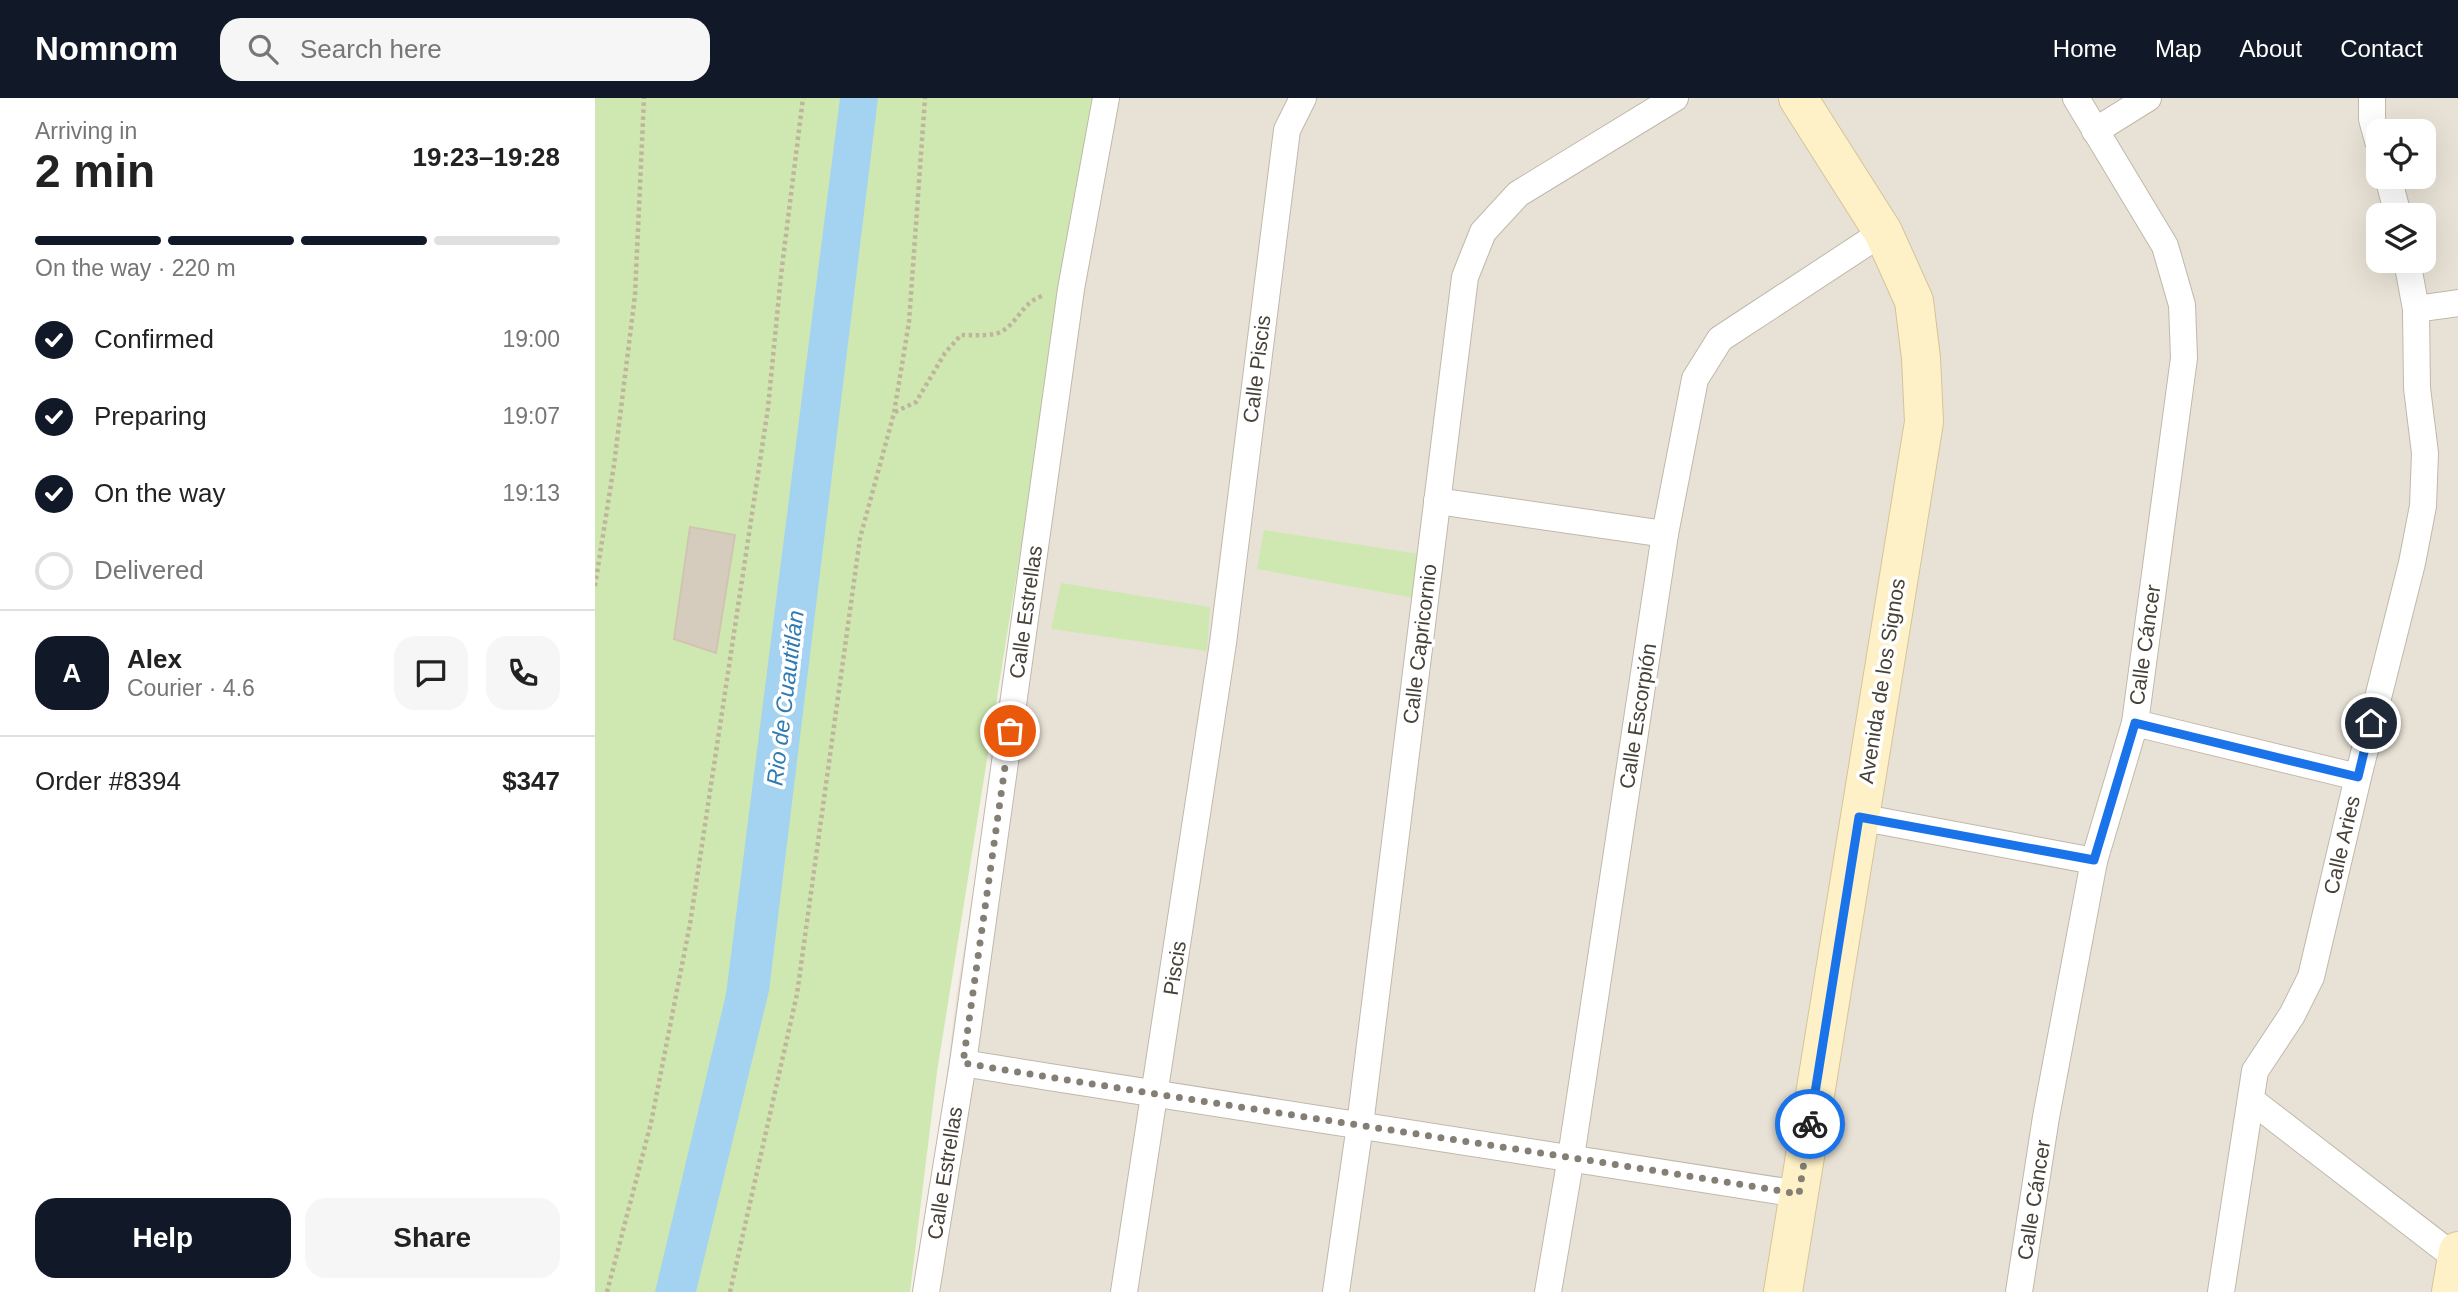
<!DOCTYPE html>
<html lang="en">
<head>
<meta charset="utf-8">
<style>
  :root { --surface:#fff; --page:#f6f6f6; --text:#222; --muted:#767676; --line:#e0e0e0; --accent:#111827 }
  body { margin:0; font-family:Arial,sans-serif; background:var(--page); color:var(--text); height:100vh; display:flex; flex-direction:column; font-size:26px; white-space:nowrap }
  * { box-sizing:border-box; margin:0 }
  p { font-size:23px; color:var(--muted) }
  .icon { flex:none; width:38px; height:38px; fill:none; stroke:currentColor; stroke-width:2; stroke-linecap:round; stroke-linejoin:round }
  .map { position:relative; flex:1; overflow:hidden }
  .side { display:flex; flex-direction:column; background:var(--surface); width:595px }
  .side>* { flex:none }
  .fabs { position:absolute; left:1771px; top:21px; display:grid; gap:14px }
  .fabs a { display:grid; place-items:center; width:70px; height:70px; border-radius:14px; background:var(--surface); box-shadow:0 7px 28px #0002; font-size:35px }
  .pin { position:absolute; display:grid; place-items:center; width:60px; height:60px; color:#fff; margin:-30px; border:4px solid #fff; border-radius:50%; box-shadow:0 2px 7px #0007 }
  .courier { position:absolute; display:grid; place-items:center; width:70px; height:70px; margin:-35px; border:5px solid #1a73e8; border-radius:50%; background:#fff; color:#222; box-shadow:0 2px 9px #0007 }
  .headline em { font-style:normal; font-weight:800 }
  .headline div { display:flex; flex-direction:column-reverse }
  .headline { display:flex; align-items:center; justify-content:space-between; height:119px; padding:0 35px }
  h1 { font-size:46px; font-weight:800; line-height:52px }
  .bar { display:grid; grid-template-columns:repeat(4,1fr); gap:10px 7px; align-content:center; height:84px; padding:0 35px }
  .bar i { height:9px; border-radius:5px; background:var(--line) }
  .bar .active { background:var(--accent) }
  .bar p { grid-column:span 4 }
  .line { display:flex; align-items:center; gap:18px; padding:0 35px; border-top:2px solid var(--line) }
  .line div { flex:1 }
  .round { display:grid; place-items:center; flex:none; width:74px; height:74px; border-radius:21px; background:var(--page) }
  ol { padding:0 35px; list-style:none }
  li { display:flex; align-items:center; gap:21px; height:77px }
  li p { margin-inline-start:auto }
  li .icon { padding:7px; border-radius:50%; background:var(--accent); color:#fff; stroke-width:4 }
  li:last-child { color:var(--muted) }
  li i { width:38px; height:38px; border:4px solid var(--line); border-radius:50% }
  .button { display:flex; gap:14px; margin-top:auto; padding:14px 35px }
  .button a { flex:1; height:80px; border-radius:21px; background:var(--accent); color:#fff; font-size:28px; font-weight:800; line-height:80px; text-align:center }
  .button a+a { background:var(--page); color:var(--text) }
  header { display:flex; align-items:center; gap:42px; box-sizing:border-box; height:98px; padding:0 35px; background:var(--accent); color:#fff }
  header strong { font-size:33px }
  nav { display:flex; gap:38px; margin-inline-start:auto; font-size:24px }
  .search { width:490px; height:63px; background:var(--page); display:flex; align-items:center; gap:18px; box-sizing:border-box; padding:0 24px; border-radius:21px; color:var(--muted); font-size:26px }
  main { display:flex; flex:1; min-height:0 }
  .map>svg:first-child { display:block }
  .residential { fill:#e8e2d6; fill-rule:evenodd }
  .green { fill:#cfe8b1 }
  .water { fill:#a4d2f1 }
  .building { fill:#d6ccbd; stroke:#d1c4b0; stroke-width:2 }
  .lines { fill:none; stroke-linecap:round; stroke-linejoin:round }
  .street-casing { stroke:#c0b8aa; stroke-width:28 }
  .secondary-casing { stroke:#d4c498; stroke-width:40 }
  .path { stroke:#c1b49c; stroke-width:4.5; stroke-dasharray:3.5 3.5; stroke-linecap:butt }
  .street { stroke:#fff; stroke-width:26 }
  .secondary { stroke:#fff1c7; stroke-width:38 }
  .done { stroke:#847e75; stroke-width:7; stroke-dasharray:0 12.6 }
  .route { stroke:#1a73e8; stroke-width:9 }
  .labels { text-anchor:middle; stroke-width:7; stroke-linejoin:round; paint-order:stroke }
  .street-label { font-size:21px; fill:#474137; stroke:#fff }
  .water-label { font-size:23px; font-style:italic; fill:#2f7cb4; stroke:#fff }
</style>
</head>
<body>
<header>
<strong>Nomnom</strong>
<div class="search"><svg class="icon" aria-label="search" viewBox="0 0 24 24"><circle cx="10" cy="10" r="6"/><path d="M15 15l6 6"/></svg>Search here</div>
<nav><a>Home</a><a>Map</a><a>About</a><a>Contact</a></nav>
</header>
<main>
<section class="side">
<div class="headline"><div><h1>2 min</h1><p>Arriving in</p></div><em>19:23–19:28</em></div>
<div class="bar"><i class="active"></i><i class="active"></i><i class="active"></i><i></i><p>On the way · 220 m</p></div>
<ol>
<li><svg class="icon" aria-label="check" viewBox="0 0 24 24"><path d="M5 12l5 5 9-10"/></svg>Confirmed<p>19:00</p></li>
<li><svg class="icon" aria-label="check" viewBox="0 0 24 24"><path d="M5 12l5 5 9-10"/></svg>Preparing<p>19:07</p></li>
<li><svg class="icon" aria-label="check" viewBox="0 0 24 24"><path d="M5 12l5 5 9-10"/></svg>On the way<p>19:13</p></li>
<li><i></i>Delivered</li>
</ol>
<div class="line" style="height:126px"><b class="round" style="background:var(--accent);color:#fff">A</b><div><b>Alex</b><p>Courier · 4.6</p></div><a class="round"><svg class="icon" aria-label="chat" viewBox="0 0 24 24"><path d="M4 5h16v11H9l-5 4z"/></svg></a><a class="round"><svg class="icon" aria-label="phone" viewBox="0 0 24 24"><path d="M5 4h4l2 5-3 2q2 4 5 5l2-3 5 2v4C11 20 4 13 5 4z"/></svg></a></div>
<div class="line" style="height:91px"><div>Order #8394</div><b>$347</b></div>
<div class="button"><a>Help</a><a>Share</a></div>
</section>
<div class="map">
<svg width="1863" height="1194" viewBox="0 0 1863 1194">
  <rect width="100%" height="100%" fill="#f4f0e8"/>
  <path class="residential" d="M506,0h1357v1194h-1538l37,-300zM1783,33h46v46h-46zM1783,117h46v46h-46z"/>
  <g class="green">
    <path d="M0,0h498l-156,974 -27,220h-315z"/>
    <path d="M669,432l156,24 -6,44 -157,-29z"/>
    <path d="M466,485l149,24 -3,44 -156,-22z"/>
  </g>
  <path class="water" d="M245,0h38l-109,893 -73,301h-41l71,-298z"/>
  <path class="building" d="M95,429l45,8 -19,118 -42,-14z"/>
  <g class="lines">
    <g class="street-casing">
      <g id="street">
        <path d="M1777,0v21l6,22"/>
        <path d="M1500,33l53,-33"/>
        <path d="M1793,79l10,38"/>
        <path d="M1821,211l42,-6"/>
        <path d="M842,403l228,33"/>
        <path d="M1540,625l223,54"/>
        <path d="M1264,719l235,44"/>
        <path d="M368,965c278,46 557,85 836,131"/>
        <path d="M1656,1002l205,158"/>
        <path d="M331,1194l37,-229 108,-774 35,-191"/>
        <path d="M529,1194l99,-649 64,-513 16,-32"/>
        <path d="M741,1194l24,-167 105,-848 18,-45 35,-38 157,-96"/>
        <path d="M953,1194l23,-135 94,-623 30,-155 25,-40 163,-107"/>
        <path d="M1424,1194l27,-175 48,-256 41,-138 49,-365 -2,-53 -17,-59 -89,-148"/>
        <path d="M1626,1194l34,-221 37,-56 19,-38 47,-200 54,-214 11,-57 2,-53 -8,-65 -1,-79 -9,-48"/>
      </g>
    </g>
    <g class="secondary-casing">
      <g id="secondary">
        <path d="M1188,1194l141,-870 -3,-64 -7,-57 -31,-69 -85,-134"/>
        <path d="M1856,1194l7,-41"/>
      </g>
    </g>
    <g class="path">
      <path d="M300,314l21,-10 29,-49 16,-18c10,0 24,1 34,-1 22,-6 24,-30 47,-38"/>
      <path d="M0,488l19,-121 21,-170 9,-197"/>
      <path d="M12,1194l44,-169 39,-199 78,-516 13,-133 22,-177"/>
      <path d="M135,1194l67,-298 63,-456 34,-125 15,-91 16,-224"/>
    </g>
    <use href="#street" class="street"/>
    <use href="#secondary" class="secondary"/>
  </g>
  <g class="lines">
    <path class="done" d="M415,633l-47,332c278,46 558,85 836,131l11,-70"/>
    <path class="route" d="M1215,1026l49,-307 235,43 41,-137 223,54 13,-54"/>
  </g>
  <g class="labels">
    <g class="street-label">
      <text transform="translate(662 271) rotate(-83)" y="7">Calle Piscis</text>
      <text transform="translate(431 514) rotate(-82)" y="7">Calle Estrellas</text>
      <text transform="translate(825 546) rotate(-83)" y="7">Calle Capricornio</text>
      <text transform="translate(1550 547) rotate(-82)" y="7">Calle Cáncer</text>
      <text transform="translate(1287 583) rotate(-81)" y="7">Avenida de los Signos</text>
      <text transform="translate(1043 618) rotate(-81)" y="7">Calle Escorpión</text>
      <text transform="translate(1747 747) rotate(-77)" y="7">Calle Aries</text>
      <text transform="translate(580 870) rotate(-81)" y="7">Piscis</text>
      <text transform="translate(350 1075) rotate(-81)" y="7">Calle Estrellas</text>
      <text transform="translate(1439 1102) rotate(-81)" y="7">Calle Cáncer</text>
    </g>
    <g class="water-label">
      <text transform="translate(190 600) rotate(-83)" y="8">Rio de Cuautitlán</text>
    </g>
  </g>
</svg>
<div class="fabs">
<a><svg class="icon" aria-label="locate" viewBox="0 0 24 24"><circle cx="12" cy="12" r="6"/><path d="M12 2v4M12 18v4M2 12h4M18 12h4"/></svg></a>
<a><svg class="icon" aria-label="layers" viewBox="0 0 24 24"><path d="M12 4l9 5-9 5-9-5zM3 14l9 5 9-5"/></svg></a>
</div>
<div class="pin" style="left:415px;top:633px;background:#ea580c"><svg class="icon" aria-label="bag" viewBox="0 0 24 24"><path d="M5 8h14l-1 12H6zM9 8a3 3 0 0 1 6 0"/></svg></div>
<div class="pin" style="left:1776px;top:625px;background:#1f2937"><svg class="icon" aria-label="home" viewBox="0 0 24 24"><path d="M3 11l9-7 9 7M6 9v11h12V9"/></svg></div>
<div class="courier" style="left:1215px;top:1026px"><svg class="icon" aria-label="bike" viewBox="0 0 24 24"><circle cx="6" cy="16" r="4"/><circle cx="18" cy="16" r="4"/><path d="M6 16l4-8h5l3 8M10 8l3 8H6M13 5h3"/></svg></div>
</div>
</main>
</body>
</html>
